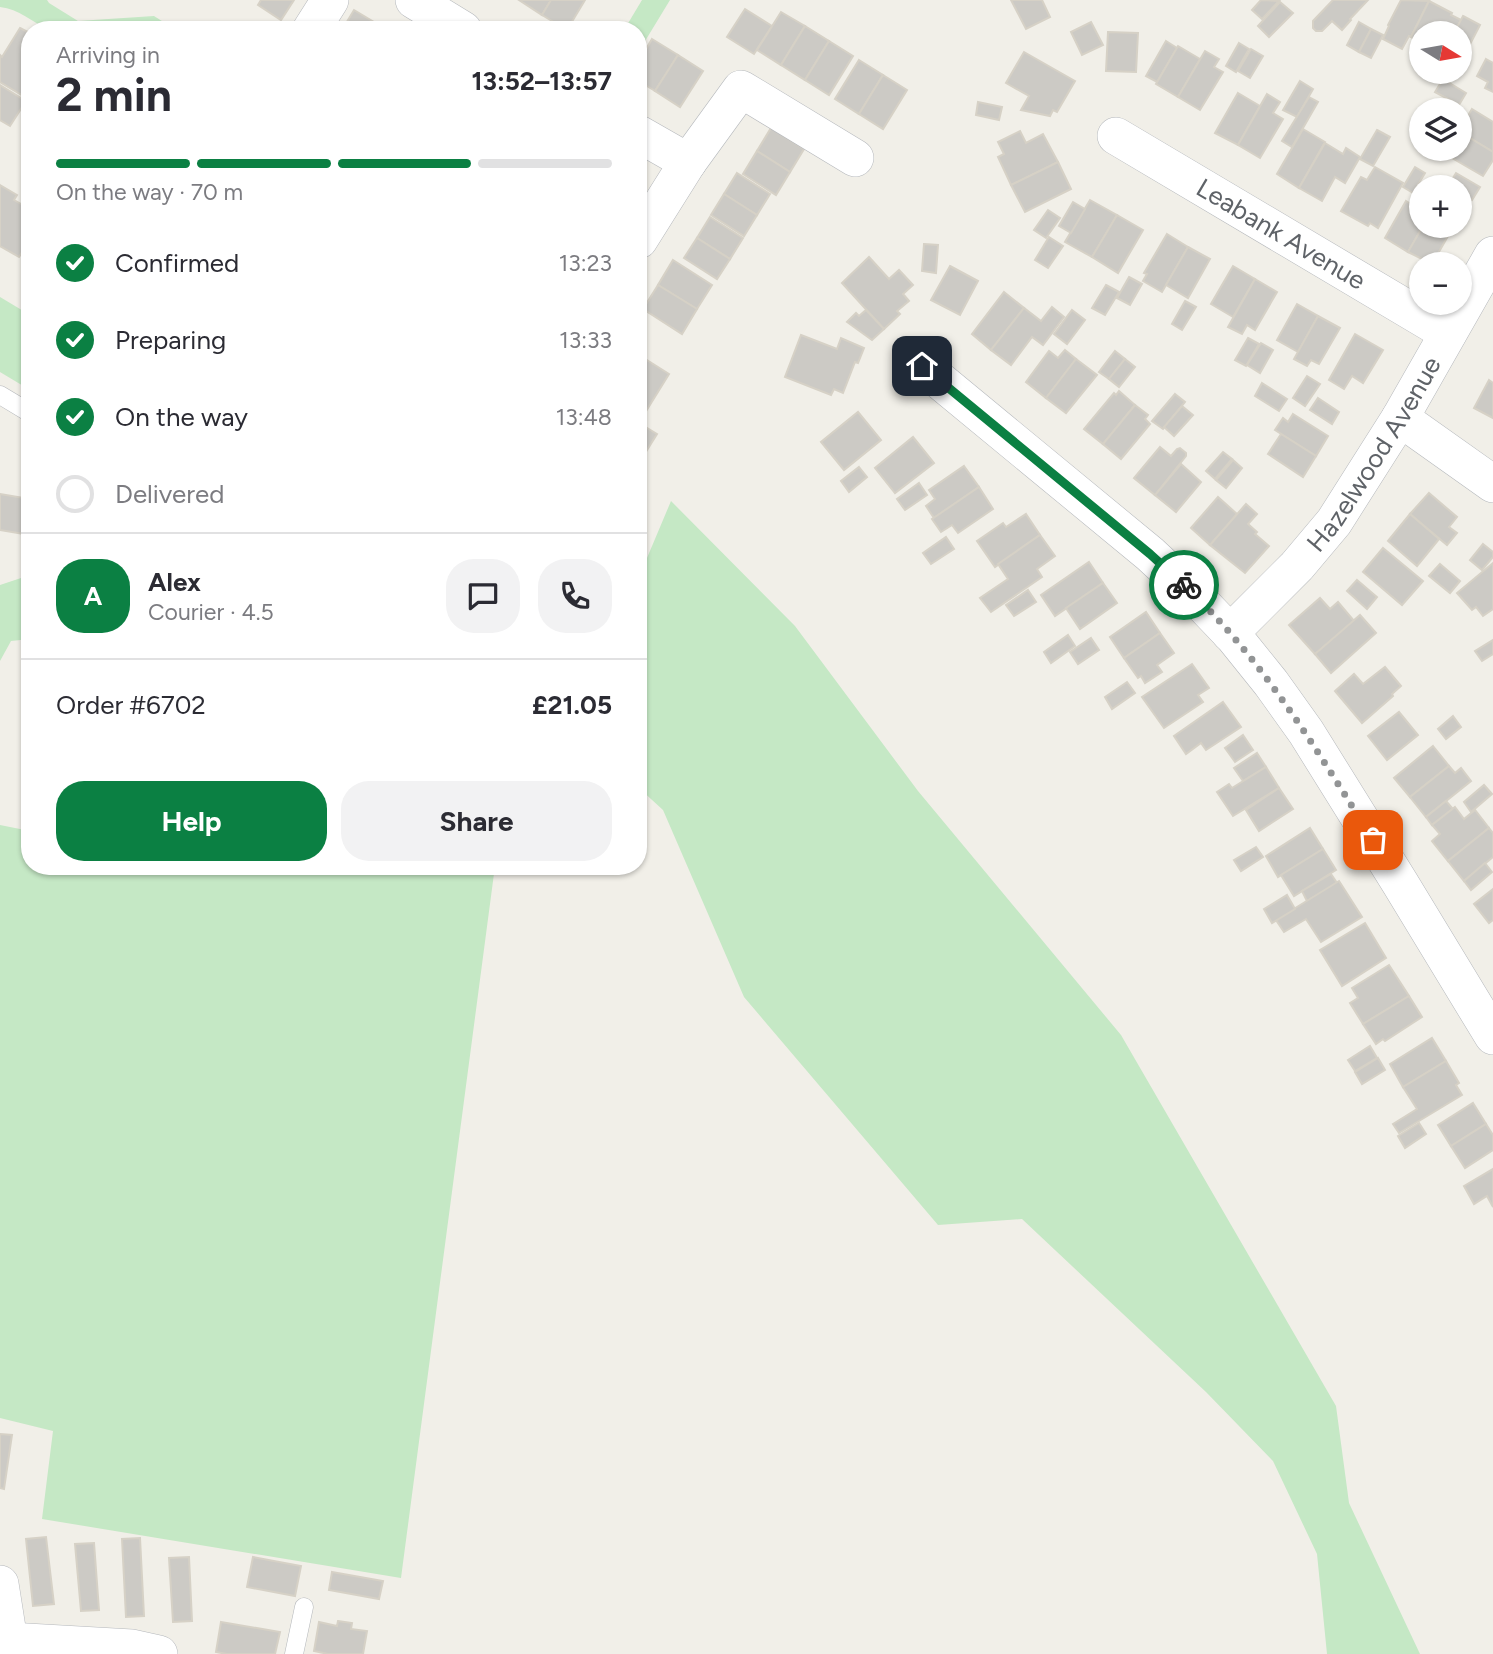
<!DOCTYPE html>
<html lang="en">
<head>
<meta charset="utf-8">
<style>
  :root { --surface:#fff; --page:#f2f2f3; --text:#2b2b33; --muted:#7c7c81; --line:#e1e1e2; --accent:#0b8043 }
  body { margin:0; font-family:Figtree,sans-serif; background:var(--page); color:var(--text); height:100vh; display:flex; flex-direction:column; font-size:26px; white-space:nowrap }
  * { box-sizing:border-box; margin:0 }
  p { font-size:23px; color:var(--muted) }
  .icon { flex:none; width:38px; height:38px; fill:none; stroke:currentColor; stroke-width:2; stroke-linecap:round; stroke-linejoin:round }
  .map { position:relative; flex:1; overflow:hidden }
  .side { position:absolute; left:21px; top:21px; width:626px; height:854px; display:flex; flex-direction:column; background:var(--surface); border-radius:28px; box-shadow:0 2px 5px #0004 }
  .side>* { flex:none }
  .needle { width:46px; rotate:101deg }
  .tools { position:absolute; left:1409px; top:21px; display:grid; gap:14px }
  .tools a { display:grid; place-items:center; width:63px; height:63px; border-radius:50%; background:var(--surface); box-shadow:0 2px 5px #0004; font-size:35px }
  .pin { position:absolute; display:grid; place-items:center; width:60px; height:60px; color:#fff; margin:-30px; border-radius:14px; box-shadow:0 4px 10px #0006 }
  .courier { position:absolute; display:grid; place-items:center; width:70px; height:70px; margin:-35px; border:5px solid #0b8043; border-radius:50%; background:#fff; color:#222; box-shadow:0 2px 9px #0007 }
  .head em { font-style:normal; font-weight:700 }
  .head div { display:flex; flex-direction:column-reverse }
  .head { display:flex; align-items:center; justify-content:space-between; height:119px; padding:0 35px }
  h1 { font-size:46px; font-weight:700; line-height:52px }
  .bar { display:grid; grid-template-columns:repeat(4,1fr); gap:10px 7px; align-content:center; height:84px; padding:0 35px }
  .bar i { height:9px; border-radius:5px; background:var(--line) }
  .bar .selected { background:var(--accent) }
  .bar p { grid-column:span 4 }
  .line { display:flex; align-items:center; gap:18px; padding:0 35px; border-top:2px solid var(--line) }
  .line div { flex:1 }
  .round { display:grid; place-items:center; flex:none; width:74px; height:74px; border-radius:28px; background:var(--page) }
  ol { padding:0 35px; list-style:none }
  li { display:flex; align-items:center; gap:21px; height:77px }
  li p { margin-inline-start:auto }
  li .icon { padding:7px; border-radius:50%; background:var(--accent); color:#fff; stroke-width:4 }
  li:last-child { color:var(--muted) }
  li i { width:38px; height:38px; border:4px solid var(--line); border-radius:50% }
  .primary-button { display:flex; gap:14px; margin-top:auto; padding:14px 35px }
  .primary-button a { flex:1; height:80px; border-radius:28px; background:var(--accent); color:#fff; font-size:28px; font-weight:700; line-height:80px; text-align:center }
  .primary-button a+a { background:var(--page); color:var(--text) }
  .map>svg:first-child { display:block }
  .green { fill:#c5e8c5 }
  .building { fill:#cccac5; stroke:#d6d1c6; stroke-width:2 }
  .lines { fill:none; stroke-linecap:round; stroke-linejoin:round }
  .lane-casing { stroke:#b5b8bc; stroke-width:19 }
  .street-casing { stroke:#b5b8bc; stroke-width:38 }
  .lane { stroke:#fff; stroke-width:18 }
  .street { stroke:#fff; stroke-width:37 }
  .done { stroke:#929495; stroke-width:7; stroke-dasharray:0 12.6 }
  .route { stroke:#0b8043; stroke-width:9 }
  .labels { text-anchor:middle; stroke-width:6; stroke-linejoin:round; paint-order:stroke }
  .street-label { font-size:26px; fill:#5f6368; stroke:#fff }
</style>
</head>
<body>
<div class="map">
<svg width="1493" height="1654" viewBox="0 0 1493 1654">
  <rect width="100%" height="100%" fill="#f1efe8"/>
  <g class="green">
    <path d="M0,0h47l2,3 29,18 76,-5 22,14h-127c-17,-8 -30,-21 -49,-23z"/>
    <path d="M642,0h28l-31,51v-21h-15z"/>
    <path d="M0,297l30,18v75l-30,-18z"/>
    <path d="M671,501l124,125 123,165 203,244 215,371 13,97 71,151h-93l-10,-100 -44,-93 -67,-69 -184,-173 -84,6 -194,-228 -81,-187 -24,-22v-211z"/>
    <path d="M30,575v64l-19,2 -11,20v-76z"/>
    <path d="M0,825l30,6v35h465l-94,712 -359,-59 11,-88 -53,-13z"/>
  </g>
  <g class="building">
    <path d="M261,0h33l-13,20 -23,-15z"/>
    <path d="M519,0h32l-9,15z"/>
    <path d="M551,0h34l-18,30 -25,-15z"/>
    <path d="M1011,0h31l8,17 -24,12z"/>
    <path d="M1261,0l18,1 -17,18 -10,-9z"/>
    <path d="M1333,0h35l-18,19 1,1 -9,10 -10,-9 -10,10h-6l-3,-3v-7z"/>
    <path d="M1401,0l28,1 -18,36 -2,-1 -7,13 -19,-10 6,-13 -1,-1z"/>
    <path d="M1429,1l23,12 -1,2 10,5 -7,13h-33v21l-6,-3 5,-9 -9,-5z"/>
    <path d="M1280,2l13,11 -24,24 -11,-11z"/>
    <path d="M745,9l27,17 -18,28 -27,-17z"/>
    <path d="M354,10l20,12 -2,3 8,5h-38z"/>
    <path d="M781,12l24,14 -24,39 -24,-15z"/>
    <path d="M1463,16l17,9 -13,25 -7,-4v-13h-6z"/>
    <path d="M1091,22l12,23 -21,10 -11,-23z"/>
    <path d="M1359,22l12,7 -12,23 -12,-7z"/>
    <path d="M805,26l24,15 -24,39 -24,-15z"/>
    <path d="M20,28l10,5v67l-30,-18v-27l2,2z"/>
    <path d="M1371,29l12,6 -12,23 -12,-6z"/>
    <path d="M1108,32l30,1 -2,39 -30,-1z"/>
    <path d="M652,39l26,16 -23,36 -16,-10v-20z"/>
    <path d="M829,41l24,15 -24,39 -24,-15z"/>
    <path d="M1166,41l11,7 -20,34 -11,-6z"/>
    <path d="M1239,43l10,6 -13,23 -10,-6z"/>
    <path d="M1178,46l22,13 -22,38 -22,-13z"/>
    <path d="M1251,49l12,7 -13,22 -12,-7z"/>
    <path d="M1205,51l14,8 -5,8 9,5 -23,38 -22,-13z"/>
    <path d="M1024,52l51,29 -18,31 -4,-2 -3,6 -29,-6 8,-14 -23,-13z"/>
    <path d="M678,55l25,16 -23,36 -25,-16z"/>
    <path d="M1486,59l7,4v29l-8,-4 3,-6 -11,-6z"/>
    <path d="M859,60l24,15 -24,39 -24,-15z"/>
    <path d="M883,75l24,15 -24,39 -24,-15z"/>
    <path d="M1443,79l23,14 -7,12 -24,-13z"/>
    <path d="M1300,81l13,8 -16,28 -14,-7z"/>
    <path d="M0,85l26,16 -16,25 -10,-6z"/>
    <path d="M1238,93l22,13 -22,39 -23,-12z"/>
    <path d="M1267,94l13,8 -7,11 10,6 -23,39 -22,-13z"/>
    <path d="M1309,97l9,5 -26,45 -10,-6z"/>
    <path d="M978,102l24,5 -3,13 -23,-5z"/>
    <path d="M1472,109l21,13v30l-33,-20v-3z"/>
    <path d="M771,128l33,21 -14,23 -33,-21z"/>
    <path d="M1303,129l22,13 -26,46 -22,-14z"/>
    <path d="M1377,130l13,7 -17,29 -13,-7z"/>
    <path d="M1020,131l6,12 17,-9 15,28 -47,23 -13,-28 6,-3 -6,-12z"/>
    <path d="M1460,132l33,20v8l-10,16 -38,-22 3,-5h12z"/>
    <path d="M1325,143l18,11 3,-6 14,9 -15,26 -10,-6 -13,24 -23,-13z"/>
    <path d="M757,151l33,21 -14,23 -33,-21z"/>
    <path d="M1058,162l13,27 -46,23 -14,-27z"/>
    <path d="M1375,167l28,16 -25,45 -8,-5 -2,3 -27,-15 20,-34 6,3z"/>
    <path d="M1415,167l10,6 -12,20 -10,-6z"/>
    <path d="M737,173l33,21 -13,21 -33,-21z"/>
    <path d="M1456,173l24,14 -8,13 -12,-8v-5l-12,-1z"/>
    <path d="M0,185l17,10 -3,5 16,9v31l-11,17 -19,-11z"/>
    <path d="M724,194l33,21 -13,21 -33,-21z"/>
    <path d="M1090,200l27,15 -25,42 -27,-15z"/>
    <path d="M1406,201l15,9v16h2l-15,26 -23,-14z"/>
    <path d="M1073,202l12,7 -14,24 -12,-7z"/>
    <path d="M1048,210l12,8 -14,20 -12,-8z"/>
    <path d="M1117,215l26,15 -25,43 -26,-16z"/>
    <path d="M710,217l33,21 -13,21 -33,-21z"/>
    <path d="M1423,226h24l5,3 -20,35 -24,-12z"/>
    <path d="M1167,234l21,13 -26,45 -19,-11 4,-7 -3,-1z"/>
    <path d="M1049,237l14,9 -15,22 -13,-8z"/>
    <path d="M697,238l33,21 -13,20 -33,-21z"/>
    <path d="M924,244l14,1 -2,28 -14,-2z"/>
    <path d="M1188,247l22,12 -22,39 -22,-13z"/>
    <path d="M869,257l20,22 10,-9 14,15 -10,9 6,7 -12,10 3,3 -16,15 -42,-46z"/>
    <path d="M673,260l39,25 -15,24 -39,-24z"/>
    <path d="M950,266l28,15 -18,34 -29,-15z"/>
    <path d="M1233,266l22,13 -22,38 -22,-13z"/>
    <path d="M1129,277l13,7 -12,21 -13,-7z"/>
    <path d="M1255,279l22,13 -22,38 -8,-5 -5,9 -14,-7z"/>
    <path d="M658,285l39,24 -15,25 -39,-25z"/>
    <path d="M1106,285l13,7 -14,23 -13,-7z"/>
    <path d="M1004,292l20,16 -33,42 -19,-16z"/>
    <path d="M1185,301l11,6 -14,23 -10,-6z"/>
    <path d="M1297,304l21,12 -20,36 -21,-12z"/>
    <path d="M1052,307l12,10 -21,28 -11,-8 -21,28 -20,-15 33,-42 17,13z"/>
    <path d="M866,310l18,19 -12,11 -25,-18 9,-9 3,3z"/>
    <path d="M1072,310l13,10 -18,24 -13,-10z"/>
    <path d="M1318,316l22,12 -21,36 -8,-4 -4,6 -13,-7z"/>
    <path d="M1355,334l28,16 -20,33 -11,-7 -8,13 -15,-9z"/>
    <path d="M801,335l36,14 4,-11 23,10 -6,15 -3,-1 -12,31 -9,-4 -3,6 -46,-18z"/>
    <path d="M1248,338l11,6 -13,22 -11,-6z"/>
    <path d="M1261,343l12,7 -13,23 -13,-8z"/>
    <path d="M1065,350l11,9 -30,39 -20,-16 23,-31 9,7z"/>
    <path d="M1115,351l10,8 -16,20 -10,-7z"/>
    <path d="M639,355l30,19 -29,47 -1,-1z"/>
    <path d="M1076,359l21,16 -31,38 -20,-15z"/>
    <path d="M1125,359l10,8 -16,20 -10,-8z"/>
    <path d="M1307,376l13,8 -15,22 -12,-8z"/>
    <path d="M1489,380l4,3v35l-19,-10z"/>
    <path d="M1262,383l25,16 -8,12 -24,-15z"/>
    <path d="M1119,391l16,14 -32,39 -19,-15 30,-36 2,2z"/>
    <path d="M1175,394l10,8 -22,27 -11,-8z"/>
    <path d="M1318,398l21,14 -7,12 -22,-14z"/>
    <path d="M1135,405l13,10 -3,4 5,5 -29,35 -18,-15z"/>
    <path d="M1182,406l11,9 -19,21 -10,-9z"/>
    <path d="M858,412l23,28 -37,30 -23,-28z"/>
    <path d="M1293,414l35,22 -12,20 -41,-26 8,-12 5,4z"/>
    <path d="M639,423l18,11 -13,21 -5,-3z"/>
    <path d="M1281,434l35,22 -13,21 -35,-23z"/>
    <path d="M913,437l21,26 -39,30 -20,-25z"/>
    <path d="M1160,447l11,9 6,-7 3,-1 6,5v3l-31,39 -21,-17z"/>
    <path d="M1223,452l9,7 -17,20 -9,-8z"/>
    <path d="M1233,460l9,8 -16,20 -10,-8z"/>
    <path d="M1181,464l20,18 -25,30 -21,-17z"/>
    <path d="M964,466l15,21 -45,31 -8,-12 9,-7 -6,-9z"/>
    <path d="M859,467l8,10 -18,15 -8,-11z"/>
    <path d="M919,483l8,12 -22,15 -8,-11z"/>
    <path d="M979,487l14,22 -35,24 -6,-8 -11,7 -9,-13z"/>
    <path d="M1429,493l28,24 -8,10 8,6 -10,12 -37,-31z"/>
    <path d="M0,494l30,5v36l-30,-5z"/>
    <path d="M1218,497l19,17 -27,31 -19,-17z"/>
    <path d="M1246,504l11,10 -9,10 9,8 -2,2 14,12 -24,27 -35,-28z"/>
    <path d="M1026,514l14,21 -45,32 -18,-26 26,-18 3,4z"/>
    <path d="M1410,514l29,25 -22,27 -29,-25z"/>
    <path d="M1040,535l15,21 -18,13 5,8 -51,35 -11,-14 28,-19 -10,-15z"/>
    <path d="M946,537l8,12 -23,15 -8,-11z"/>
    <path d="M1483,544l10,8v5l-11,13 -12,-10z"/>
    <path d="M1383,548l40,33 -21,24 -39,-33z"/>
    <path d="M1089,562l14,21 -48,33 -14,-21z"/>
    <path d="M1493,563v46l-10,7 -7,-9 -4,3 -15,-17z"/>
    <path d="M1440,564l20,17 -10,12 -21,-17z"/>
    <path d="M1357,580l20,17 -10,12 -20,-18z"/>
    <path d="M1103,583l14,20 -37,26 -14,-21z"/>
    <path d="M1028,590l8,12 -22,14 -8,-11z"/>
    <path d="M1320,598l10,11 8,-7 16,19 -39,33 -26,-29z"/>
    <path d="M1146,612l14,21 -36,25 -14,-21z"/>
    <path d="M1360,615l16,18 -45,40 -16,-19z"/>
    <path d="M1160,633l14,20 -17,12 5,7 -17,11 -4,-7 -3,2 -14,-20z"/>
    <path d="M1068,635l7,11 -24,17 -7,-11z"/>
    <path d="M1091,638l8,12 -21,14 -8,-12z"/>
    <path d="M1493,640v14l-11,7 -7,-10z"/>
    <path d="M1192,664l17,24 -11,7 5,7 -39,26 -22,-31z"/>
    <path d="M1385,667l16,19 -9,8 1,2 -31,27 -27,-32 19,-17 9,10z"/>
    <path d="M1127,682l8,11 -23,16 -7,-12z"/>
    <path d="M1223,702l18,25 -35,23 -5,-7 -15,11 -12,-18z"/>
    <path d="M1399,712l19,23 -31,25 -19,-24z"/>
    <path d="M1453,716l8,11 -15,12 -8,-10z"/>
    <path d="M1243,735l10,15 -18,12 -10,-14z"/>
    <path d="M1433,746l16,20 -39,31 -16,-19z"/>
    <path d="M1257,753l9,14 -23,14 -9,-13z"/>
    <path d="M1449,766l6,7 6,-5 10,13 -45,36 -16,-20z"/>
    <path d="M1266,767l13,21 -46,28 -16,-24 12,-8 3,4z"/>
    <path d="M1484,785l8,9 -21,18 -7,-10z"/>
    <path d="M1279,788l14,21 -34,22 -13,-21z"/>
    <path d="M1446,801l7,8 -21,16 -6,-8z"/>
    <path d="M1455,807l9,12 11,-9 14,18 -41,33 -16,-20 8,-7 -8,-9z"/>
    <path d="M1310,828l13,21 -45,28 -12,-21z"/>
    <path d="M1489,828l4,5v24l-29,24 -16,-20z"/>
    <path d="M1256,847l7,10 -22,14 -7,-11z"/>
    <path d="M1323,849l13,21 -42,26 -13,-21z"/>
    <path d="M1485,863l7,9 -21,18 -7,-9z"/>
    <path d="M1331,874l6,9 -30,18 -5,-10z"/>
    <path d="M1339,881l23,36 -41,25 -15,-23 -22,13 -8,-12z"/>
    <path d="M1493,889v31l-4,3 -15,-19z"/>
    <path d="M1287,895l8,14 -23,14 -8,-14z"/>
    <path d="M1365,923l21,35 -44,28 -22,-36z"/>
    <path d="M1389,965l20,31 -46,28 -13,-21 8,-5 -6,-10z"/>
    <path d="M1409,996l13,21 -37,24 -2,-2 -7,5 -13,-20z"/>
    <path d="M1432,1038l14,23 -43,26 -13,-23z"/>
    <path d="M1370,1046l7,12 -22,13 -7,-11z"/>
    <path d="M1378,1058l7,12 -23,14 -7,-12z"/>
    <path d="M1446,1061l13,22 -3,2 6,10 -63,38 -6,-9 24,-15 -14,-22z"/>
    <path d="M1473,1103l13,21 -35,22 -13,-21z"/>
    <path d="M1419,1123l7,11 -21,14 -7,-12z"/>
    <path d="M1486,1124l7,11v15l-28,18 -14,-22z"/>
    <path d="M1493,1169v38l-6,-11 -13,8 -10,-18z"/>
    <path d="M0,1434l12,1 -8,54 -4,-1z"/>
    <path d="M46,1537l8,67 -21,2 -7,-67z"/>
    <path d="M140,1538l4,78 -18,1 -4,-78z"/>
    <path d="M94,1543l5,67 -18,1 -6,-67z"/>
    <path d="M189,1557l3,64 -19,1 -4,-64z"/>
    <path d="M253,1557l48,9 -6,30 -48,-9z"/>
    <path d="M332,1572l51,9 -4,18 -50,-9z"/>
    <path d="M338,1621l14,2 -1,6 16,2 -4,23h-35l-14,-3 5,-29 18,4z"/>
    <path d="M221,1622l59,10 -5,22h-48l-11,-2z"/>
  </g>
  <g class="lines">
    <g class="lane-casing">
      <g id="lane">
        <path d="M0,395l30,18"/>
        <path d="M294,1654l10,-47"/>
      </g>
    </g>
    <g class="street-casing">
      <g id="street">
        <path d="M414,0l49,30"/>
        <path d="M311,30l19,-30"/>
        <path d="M639,134l49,28"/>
        <path id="s1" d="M1116,136l332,197"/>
        <path d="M639,240l49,-78 53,-73 114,69"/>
        <path d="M922,366l228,188 43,40 41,43 37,46 35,49 94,151 93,153"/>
        <path d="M1400,418l93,66"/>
        <path id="s2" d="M1230,633l67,-67 37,-44 66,-104 93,-163"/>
        <path d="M0,1584l9,57v13"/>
        <path d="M9,1641l123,7 27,6"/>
      </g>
    </g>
    <use href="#lane" class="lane"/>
    <use href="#street" class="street"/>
  </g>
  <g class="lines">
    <path class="done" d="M1184,585c78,73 133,165 189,255"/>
    <path class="route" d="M922,366l228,188 34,31"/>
  </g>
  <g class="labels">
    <g class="street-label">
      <text dy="9" stroke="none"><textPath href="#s1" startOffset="192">Leabank Avenue</textPath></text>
      <text dy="9" stroke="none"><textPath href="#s2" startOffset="231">Hazelwood Avenue</textPath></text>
    </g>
  </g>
</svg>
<div class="tools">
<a><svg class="needle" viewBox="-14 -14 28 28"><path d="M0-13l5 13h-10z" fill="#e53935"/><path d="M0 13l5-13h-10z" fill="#7c7c81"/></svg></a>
<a><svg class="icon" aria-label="layers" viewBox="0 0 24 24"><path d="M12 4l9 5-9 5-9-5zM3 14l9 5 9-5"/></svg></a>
<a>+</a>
<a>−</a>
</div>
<div class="pin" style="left:1373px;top:840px;background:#ea580c"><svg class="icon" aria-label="bag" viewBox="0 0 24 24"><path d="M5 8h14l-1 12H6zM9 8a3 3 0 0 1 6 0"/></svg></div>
<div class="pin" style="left:922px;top:366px;background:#1f2937"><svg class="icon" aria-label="home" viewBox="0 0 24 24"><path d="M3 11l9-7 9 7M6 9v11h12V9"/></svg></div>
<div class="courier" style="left:1184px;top:585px"><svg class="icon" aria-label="bike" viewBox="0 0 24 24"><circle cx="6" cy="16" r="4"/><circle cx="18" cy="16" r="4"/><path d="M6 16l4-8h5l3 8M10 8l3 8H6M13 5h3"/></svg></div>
<section class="side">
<div class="head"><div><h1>2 min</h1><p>Arriving in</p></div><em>13:52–13:57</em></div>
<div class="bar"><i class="selected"></i><i class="selected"></i><i class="selected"></i><i></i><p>On the way · 70 m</p></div>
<ol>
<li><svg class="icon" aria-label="check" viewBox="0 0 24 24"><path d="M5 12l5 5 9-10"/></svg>Confirmed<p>13:23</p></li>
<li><svg class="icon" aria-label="check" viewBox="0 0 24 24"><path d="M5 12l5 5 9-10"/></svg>Preparing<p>13:33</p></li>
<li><svg class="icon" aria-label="check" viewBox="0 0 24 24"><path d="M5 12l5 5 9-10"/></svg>On the way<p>13:48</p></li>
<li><i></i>Delivered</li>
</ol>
<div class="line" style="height:126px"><b class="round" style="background:var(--accent);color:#fff">A</b><div><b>Alex</b><p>Courier · 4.5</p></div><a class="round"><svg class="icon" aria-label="chat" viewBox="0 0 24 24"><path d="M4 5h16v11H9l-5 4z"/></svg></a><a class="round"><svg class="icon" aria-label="phone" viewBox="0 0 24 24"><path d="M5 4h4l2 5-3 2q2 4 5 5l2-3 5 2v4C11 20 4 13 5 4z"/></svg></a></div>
<div class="line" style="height:91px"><div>Order #6702</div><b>£21.05</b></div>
<div class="primary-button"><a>Help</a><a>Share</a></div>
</section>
</div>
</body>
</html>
